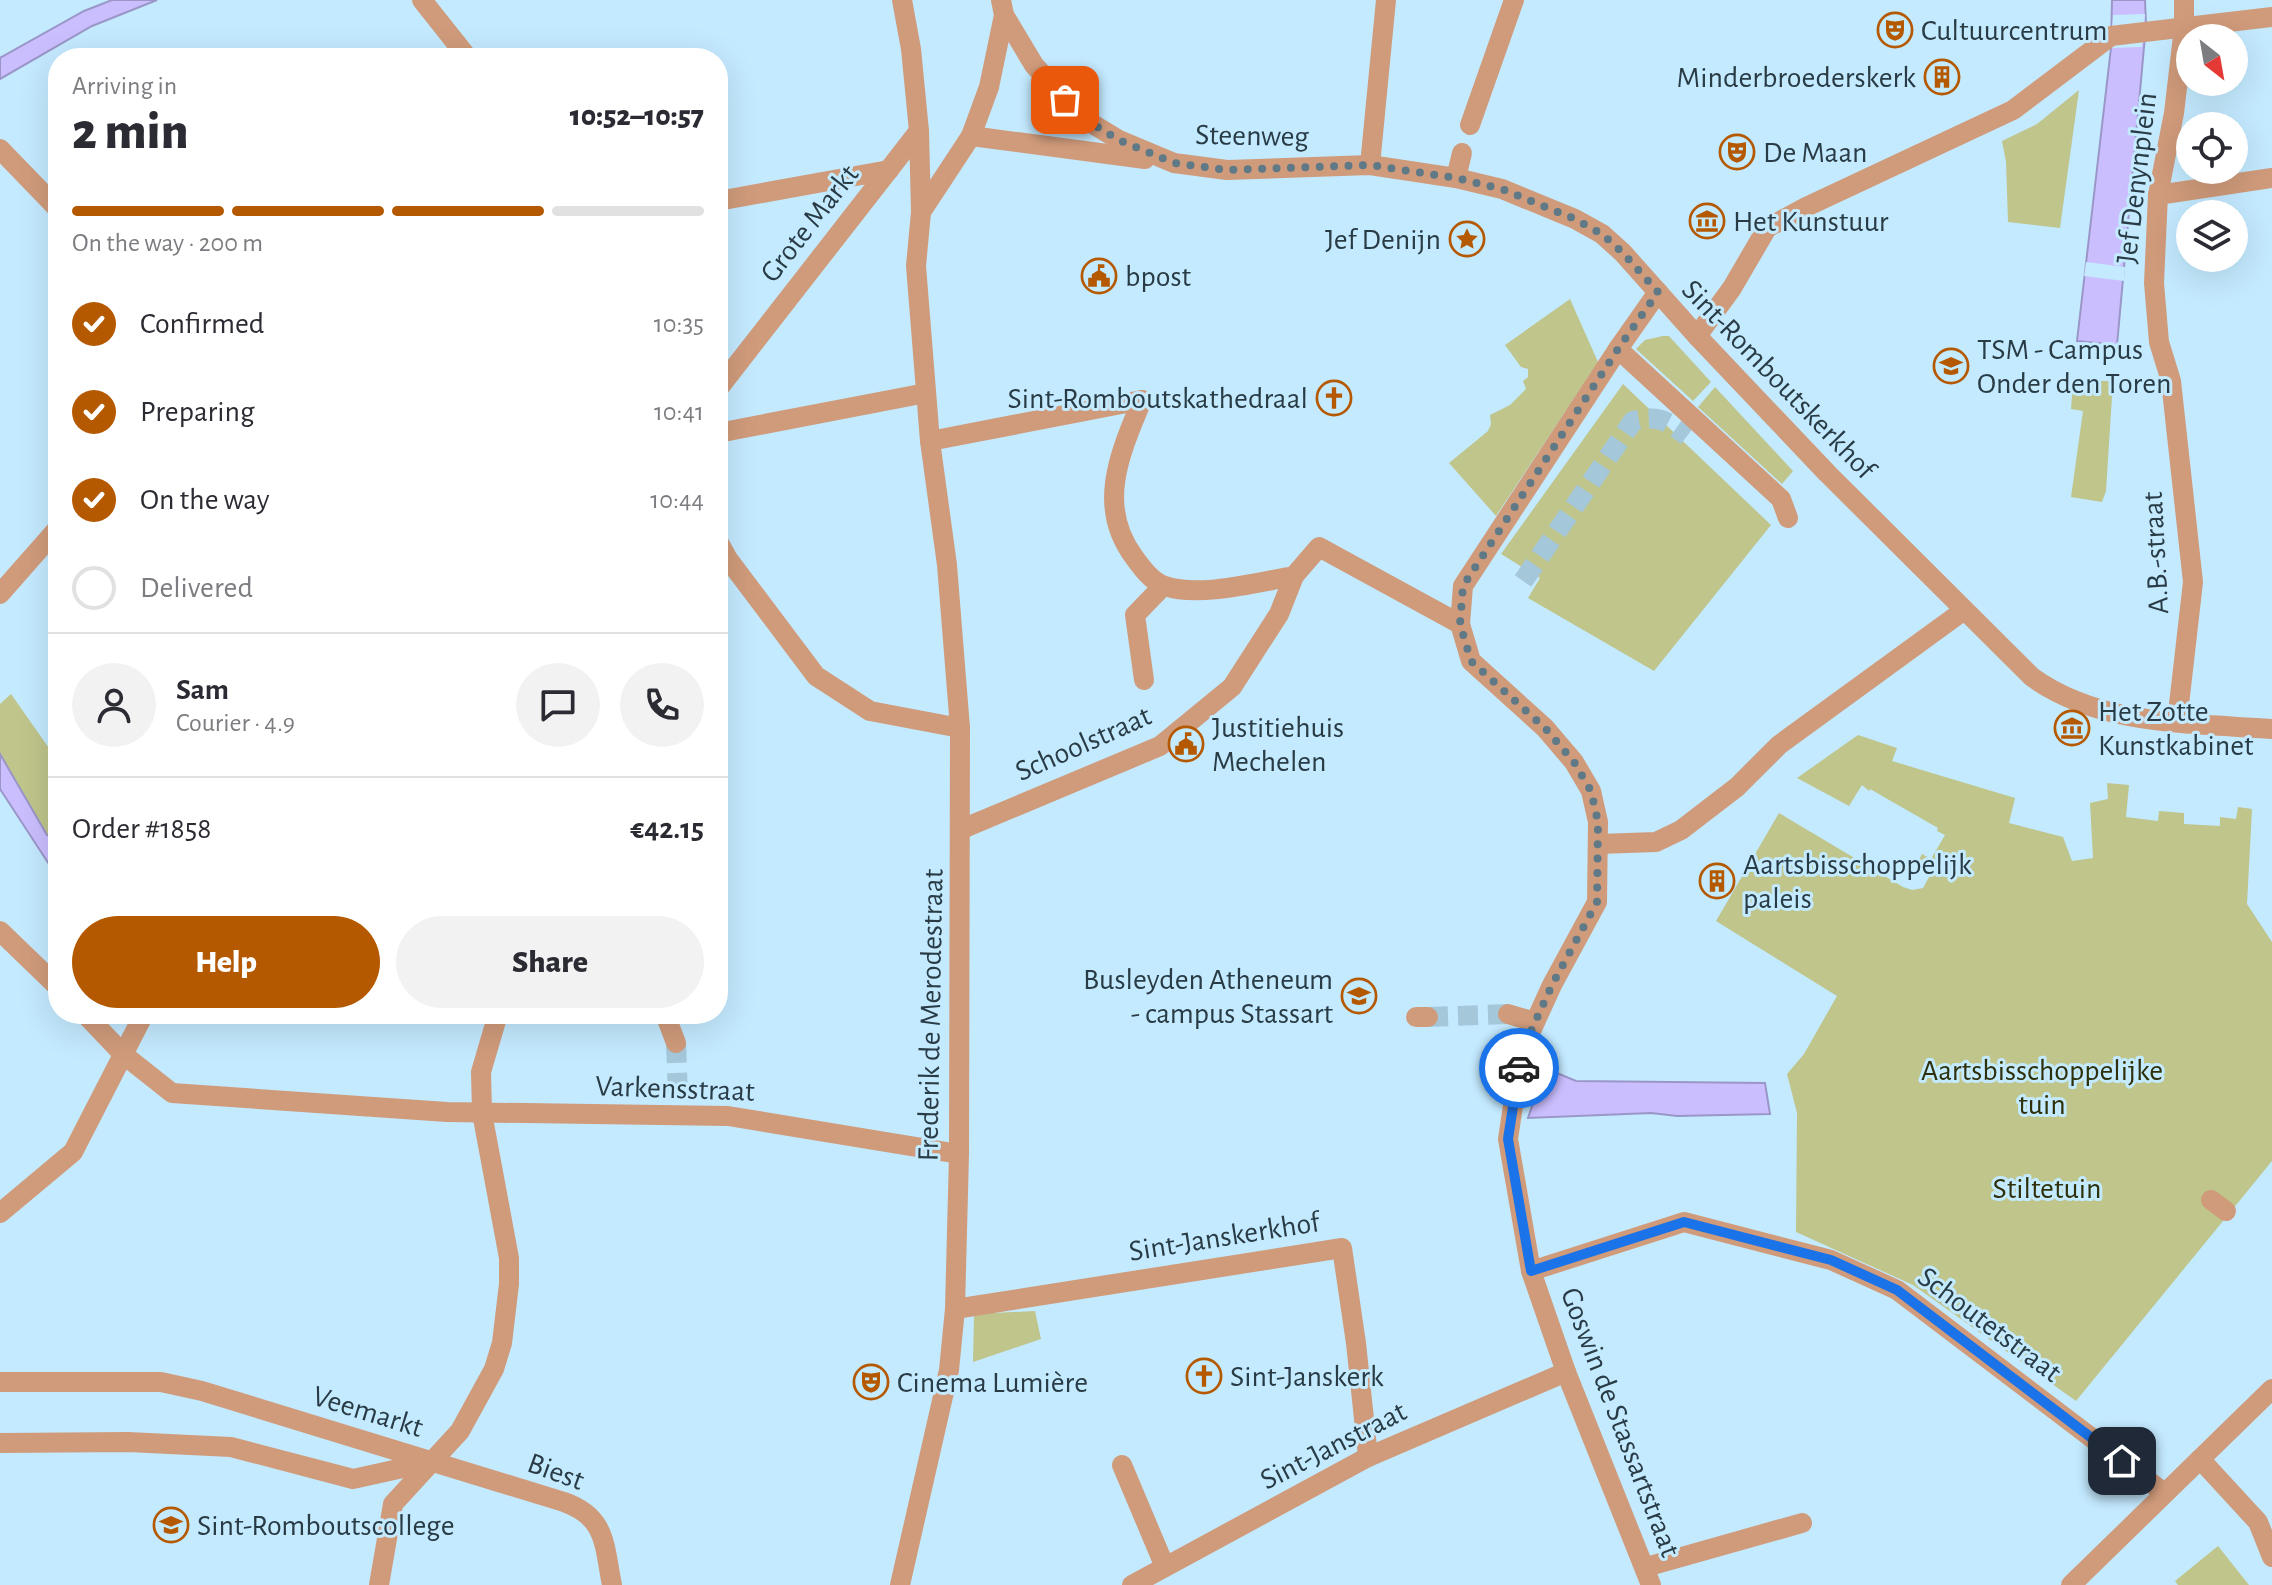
<!DOCTYPE html>
<html lang="en">
<head>
<meta charset="utf-8">
<style>
  :root { --surface:#fff; --page:#f2f2f3; --text:#2b2b33; --muted:#7c7c81; --line:#e1e1e2; --accent:#b55900 }
  body { margin:0; font-family:"Alegreya Sans",sans-serif; background:var(--page); color:var(--text); height:100vh; display:flex; flex-direction:column; font-size:30px; white-space:nowrap }
  * { box-sizing:border-box; margin:0 }
  p { font-size:26px; color:var(--muted) }
  .icon { flex:none; width:44px; height:44px; fill:none; stroke:currentColor; stroke-width:2; stroke-linecap:round; stroke-linejoin:round }
  .map { position:relative; flex:1; overflow:hidden }
  .panel { position:absolute; left:48px; top:48px; width:680px; height:976px; display:flex; flex-direction:column; background:var(--surface); border-radius:32px; box-shadow:0 8px 32px #0002 }
  .panel>* { flex:none }
  .needle { width:52px; rotate:149deg }
  .tools { position:absolute; left:2176px; top:24px; display:grid; gap:16px }
  .tools a { display:grid; place-items:center; width:72px; height:72px; border-radius:50%; background:var(--surface); box-shadow:0 8px 32px #0002; font-size:40px }
  .pin { position:absolute; display:grid; place-items:center; width:68px; height:68px; color:#fff; margin:-34px; border-radius:16px; box-shadow:0 4px 12px #0006 }
  .courier { position:absolute; display:grid; place-items:center; width:80px; height:80px; margin:-40px; border:6px solid #1a73e8; border-radius:50%; background:#fff; color:#222; box-shadow:0 2px 10px #0007 }
  .head em { font-style:normal; font-weight:800 }
  .head div { display:flex; flex-direction:column-reverse }
  .head { display:flex; align-items:center; justify-content:space-between; height:136px; padding:0 24px }
  h1 { font-size:52px; font-weight:800; line-height:60px }
  .bar { display:grid; grid-template-columns:repeat(4,1fr); gap:12px 8px; align-content:center; height:96px; padding:0 24px }
  .bar i { height:10px; border-radius:6px; background:var(--line) }
  .bar .active { background:var(--accent) }
  .bar p { grid-column:span 4 }
  .line { display:flex; align-items:center; gap:20px; padding:0 24px; border-top:2px solid var(--line) }
  .line div { flex:1 }
  .round { display:grid; place-items:center; flex:none; width:84px; height:84px; border-radius:42px; background:var(--page) }
  ol { padding:0 24px; list-style:none }
  li { display:flex; align-items:center; gap:24px; height:88px }
  li p { margin-inline-start:auto }
  li .icon { padding:8px; border-radius:50%; background:var(--accent); color:#fff; stroke-width:4 }
  li:last-child { color:var(--muted) }
  li i { width:44px; height:44px; border:4px solid var(--line); border-radius:50% }
  .primary-button { display:flex; gap:16px; margin-top:auto; padding:16px 24px }
  .primary-button a { flex:1; height:92px; border-radius:48px; background:var(--accent); color:#fff; font-size:32px; font-weight:800; line-height:92px; text-align:center }
  .primary-button a+a { background:var(--page); color:var(--text) }
  .map>svg:first-child { display:block }
  .green { fill:#bfc58b }
  .water { fill:#cbbeff; stroke:#9a97c8; stroke-width:2 }
  .pier { fill:#c4eaff }
  .lines { fill:none; stroke-linecap:round; stroke-linejoin:round }
  .minor-tunnel { stroke:#a5c7da; stroke-width:20; stroke-dasharray:20 10; stroke-linecap:butt }
  .minor { stroke:#d09b7b; stroke-width:20 }
  .done { stroke:#5f7987; stroke-width:8; stroke-dasharray:0 14.4 }
  .route { stroke:#1a73e8; stroke-width:10 }
  .labels { text-anchor:middle; stroke-width:6; stroke-linejoin:round; paint-order:stroke }
  .poi-label { font-size:30px; fill:#293c46; stroke:#c4eaff; text-anchor:start }
  .street-label { font-size:30px; fill:#293c46; stroke:#c4eaff }
  .park-label { font-size:30px; fill:#2e300a; stroke:#c4eaff }
</style>
</head>
<body>
<div class="map">
<svg width="2272" height="1585" viewBox="0 0 2272 1585">
  <rect width="100%" height="100%" fill="#c4eaff"/>
  <g class="green">
    <path d="M2079,90l-19,138 -52,-6 -2,-60 -4,-21 35,-17z"/>
    <path d="M1570,299l28,63 -102,154 -47,-53 39,-32 3,-7 -1,-9 20,-10 16,-16 -3,-8 5,-4v-8l-7,-2 -16,-22z"/>
    <path d="M1663,336h6l42,46 -18,19 -57,-52 9,-9z"/>
    <path d="M2073,381h40l-7,110 -4,11 -31,-5 12,-86 -12,-2z"/>
    <path d="M1623,384l148,141 -117,146 -126,-73 12,-20 -39,-24z"/>
    <path d="M1715,387l78,84 -11,13 -84,-77z"/>
    <path d="M11,694l47,67v87l-11,13 -47,-72v-85z"/>
    <path d="M1858,735l39,13 -5,13 123,37 -6,25 54,14 9,24 21,-3 -3,-55 18,-4 -1,-16 22,2 -3,32 32,4 1,-10 25,2v11l36,2v-9l16,2 2,-12 14,2 -5,95 25,38v219l-196,240 -163,-116 -117,-53 1,-119 -10,-39 17,-20 33,-58 -121,-75 63,-108 124,74 9,3 11,-2 6,-11 -2,-11 -8,-6 3,-6 9,5 14,-24 -8,-4 1,-3 -68,-39 -1,2 -7,-6 -13,21 -52,-28z"/>
    <path d="M1035,1311l6,28 -68,23 1,-48z"/>
    <path d="M2218,1546l31,39h-71l-3,-4z"/>
  </g>
  <g class="water">
    <path d="M112,0h45l-65,26 -92,53v-21l84,-47z"/>
    <path d="M2112,0h33l1,25 -29,320 -40,-4 34,-293z"/>
    <path d="M0,754l47,81 5,1 6,11v31l-58,-89z"/>
    <path d="M1545,1068l31,13 189,2 5,31 -93,2 -26,-3 -123,5z"/>
  </g>
  <g class="pier">
    <path d="M2145,14l-3,33 -31,1 2,-33z"/>
    <path d="M2086,262l39,5 -1,14 -40,-5z"/>
  </g>
  <g class="lines">
    <g class="minor-tunnel">
      <path d="M1523,581l110,-160c26,-6 33,-1 54,15"/>
      <path d="M1428,1017l80,-3"/>
      <path d="M676,1043l2,54"/>
    </g>
    <g class="minor">
      <path d="M422,0l46,58"/>
      <path d="M1004,15l30,50 47,52 38,23 55,23 53,7 143,-5 86,13 46,11 73,30 27,15 21,19 74,83 130,137 205,204c68,49 159,46 240,52"/>
      <path d="M1470,125l44,-125"/>
      <path d="M971,136l174,23"/>
      <path d="M0,149l58,60"/>
      <path d="M1370,165l16,-165"/>
      <path d="M1456,178l6,-25"/>
      <path d="M2158,195l114,-17"/>
      <path d="M718,201l171,-31"/>
      <path d="M921,212l50,-76 18,-49 15,-72 -3,-15"/>
      <path d="M1697,336l35,-48 35,-60 39,-21 207,-97 98,-74 161,-19"/>
      <path d="M1618,349l163,150 7,19"/>
      <path d="M718,389l201,-258"/>
      <path d="M1142,400c-22,53 -46,106 -8,157 8,11 18,25 31,29 35,12 93,-4 129,-10"/>
      <path d="M718,433l208,-40"/>
      <path d="M930,441l212,-41"/>
      <path d="M718,541l10,18 88,117 54,35 90,17"/>
      <path d="M0,594l58,-66"/>
      <path d="M1144,680l-9,-65 28,-29"/>
      <path d="M2177,722l16,-140 -22,-201 -12,-39 -5,-59 4,-88 16,-82 10,-85v-28"/>
      <path d="M962,829l198,-83 72,-59 47,-73 15,-38 25,-29 141,77"/>
      <path d="M1599,844l57,-2 25,-12 56,-43 42,-42 184,-134"/>
      <path d="M0,931l58,56"/>
      <path d="M85,1014l39,41 48,38 275,19 281,4 231,38"/>
      <path d="M665,1014l11,29"/>
      <path d="M1508,1014l27,8"/>
      <path d="M1416,1017h12"/>
      <path d="M2211,1200l15,11"/>
      <path d="M0,1213l73,-61 71,-138"/>
      <path d="M1531,1271l153,-49 147,38 66,30 266,202"/>
      <path d="M955,1309l387,-61 14,95 12,114"/>
      <path d="M0,1382h161l41,9 362,111c43,15 40,44 48,83"/>
      <path d="M0,1443l128,-1 103,5 122,32 77,-17"/>
      <path d="M2200,1459l58,63 14,35"/>
      <path d="M1122,1465l43,102"/>
      <path d="M1646,1567l156,-44"/>
      <path d="M379,1585l14,-81 67,-73 34,-62 8,-26 7,-59v-26l-27,-145 -1,-41 17,-58"/>
      <path d="M900,1585l49,-215 6,-61 4,-155 1,-426 -13,-163 -17,-124 -14,-175 5,-54 -2,-81 -8,-82 -9,-49"/>
      <path d="M1132,1585l236,-128 198,-85"/>
      <path d="M1651,1585l-85,-213 -35,-101 -23,-132 13,-86 31,-68 45,-83 1,-80 -7,-31 -17,-29 -29,-34 -74,-67 -11,-37 3,-38 155,-237 40,-57"/>
      <path d="M2071,1585l201,-196"/>
    </g>
  </g>
  <g class="lines">
    <path class="done" d="M1065,100l16,17 38,23 55,23 53,7 143,-5 86,13 46,11 73,30 27,15 21,19 35,39 -40,57 -155,237 -3,38 11,37 74,67 29,34 17,29 7,31 -1,80 -45,83 -31,68 -2,15"/>
    <path class="route" d="M1519,1068l-11,71 23,132 153,-49 147,38 66,30 225,171"/>
  </g>
  <defs>
    <g id="theatre-ring" transform="scale(1.8)"><circle r="9.5" fill="#c4eaff" stroke="#b55900" stroke-width="1.5"/><path d="M-5-5.5Q0-4 5-5.5V0Q5 5 0 6Q-5 5-5 0ZM-3.3-2.5H-1v1.5H-3.3ZM1-2.5H3.3v1.5H1ZM-2.8 1Q0 5.5 2.8 1Z" fill="#b55900"/></g>
    <g id="building-ring" transform="scale(1.8)"><circle r="9.5" fill="#c4eaff" stroke="#b55900" stroke-width="1.5"/><path d="M-4-6H4V6H1V3H-1V6H-4ZM-2.5-4.3h1.7v1.8h-1.7ZM.8-4.3h1.7v1.8H.8ZM-2.5-1h1.7V.8h-1.7ZM.8-1h1.7V.8H.8Z" fill="#b55900"/></g>
    <g id="museum-ring" transform="scale(1.8)"><circle r="9.5" fill="#c4eaff" stroke="#b55900" stroke-width="1.5"/><path d="M0-6L6-3V-2H-6V-3ZM-5-1h2V3h-2ZM-1-1h2V3h-2ZM3-1h2V3H3ZM-6 4H6V6H-6Z" fill="#b55900"/></g>
    <g id="sight-ring" transform="scale(1.8)"><circle r="9.5" fill="#c4eaff" stroke="#b55900" stroke-width="1.5"/><path d="M0-6L1.8-2.2L6-1.7L2.9 1.2L3.7 5.4L0 3.3L-3.7 5.4L-2.9 1.2L-6-1.7L-1.8-2.2Z" fill="#b55900"/></g>
    <g id="civic-ring" transform="scale(1.8)"><circle r="9.5" fill="#c4eaff" stroke="#b55900" stroke-width="1.5"/><path d="M-.6-6.5H3V-4.5H.6V-3L4-1V1h2V6H-6V1h2V-1L-.6-3ZM-1.2 2.5V6h2.4V2.5Z" fill="#b55900"/></g>
    <g id="school-ring" transform="scale(1.8)"><circle r="9.5" fill="#c4eaff" stroke="#b55900" stroke-width="1.5"/><path d="M0-5L7-2L0 1L-7-2ZM-4 1L0 2.5L4 1V4Q0 6-4 4Z" fill="#b55900"/></g>
    <g id="church-ring" transform="scale(1.8)"><circle r="9.5" fill="#c4eaff" stroke="#b55900" stroke-width="1.5"/><path d="M-1.2-6h2.4v3.5h3.3v2.4h-3.3V6h-2.4V-.1h-3.3v-2.4h3.3Z" fill="#b55900"/></g>
  </defs>
  <g fill-rule="evenodd">
    <use href="#theatre-ring" x="1895" y="30"/>
    <use href="#building-ring" x="1942" y="77"/>
    <use href="#theatre-ring" x="1737" y="152"/>
    <use href="#museum-ring" x="1707" y="221"/>
    <use href="#sight-ring" x="1467" y="239"/>
    <use href="#civic-ring" x="1099" y="276"/>
    <use href="#school-ring" x="1951" y="366"/>
    <use href="#church-ring" x="1334" y="398"/>
    <use href="#museum-ring" x="2072" y="728"/>
    <use href="#civic-ring" x="1186" y="744"/>
    <use href="#building-ring" x="1717" y="881"/>
    <use href="#school-ring" x="1359" y="996"/>
    <use href="#church-ring" x="1204" y="1376"/>
    <use href="#theatre-ring" x="871" y="1382"/>
    <use href="#school-ring" x="171" y="1525"/>
  </g>
  <g class="labels">
    <g class="poi-label">
      <text x="1921" y="40">Cultuurcentrum</text>
      <text x="1916" y="87" text-anchor="end">Minderbroederskerk</text>
      <text x="1763" y="162">De Maan</text>
      <text x="1733" y="231">Het Kunstuur</text>
      <text x="1441" y="249" text-anchor="end">Jef Denijn</text>
      <text x="1125" y="286">bpost</text>
      <text x="1977" y="359">TSM - Campus<tspan x="1977" dy="34">Onder den Toren</tspan></text>
      <text x="1308" y="408" text-anchor="end">Sint-Romboutskathedraal</text>
      <text x="2098" y="721">Het Zotte<tspan x="2098" dy="34">Kunstkabinet</tspan></text>
      <text x="1212" y="737">Justitiehuis<tspan x="1212" dy="34">Mechelen</tspan></text>
      <text x="1743" y="874">Aartsbisschoppelijk<tspan x="1743" dy="34">paleis</tspan></text>
      <text x="1333" y="989" text-anchor="end">Busleyden Atheneum<tspan x="1333" dy="34">- campus Stassart</tspan></text>
      <text x="1230" y="1386">Sint-Janskerk</text>
      <text x="897" y="1392">Cinema Lumière</text>
      <text x="197" y="1535">Sint-Romboutscollege</text>
    </g>
    <g class="street-label">
      <text transform="translate(1252 135) rotate(1)" y="10">Steenweg</text>
      <text transform="translate(2136 178) rotate(-83)" y="10">Jef Denynplein</text>
      <text transform="translate(809 223) rotate(-52)" y="10">Grote Markt</text>
      <text transform="translate(1779 379) rotate(46)" y="10">Sint-Romboutskerkhof</text>
      <text transform="translate(2155 553) rotate(-93)" y="10">A.B.-straat</text>
      <text transform="translate(1083 743) rotate(-24)" y="10">Schoolstraat</text>
      <text transform="translate(930 1015) rotate(-89)" y="10">Frederik de Merodestraat</text>
      <text transform="translate(675 1088) rotate(2)" y="10">Varkensstraat</text>
      <text transform="translate(1224 1236) rotate(-9)" y="10">Sint-Janskerkhof</text>
      <text transform="translate(1990 1324) rotate(37)" y="10">Schoutetstraat</text>
      <text transform="translate(368 1411) rotate(17)" y="10">Veemarkt</text>
      <text transform="translate(1621 1422) rotate(69)" y="10">Goswin de Stassartstraat</text>
      <text transform="translate(1333 1445) rotate(-27)" y="10">Sint-Janstraat</text>
      <text transform="translate(556 1471) rotate(20)" y="10">Biest</text>
    </g>
    <g class="park-label">
      <text x="2042" y="1080">Aartsbisschoppelijke<tspan x="2042" dy="34">tuin</tspan></text>
      <text x="2047" y="1198">Stiltetuin</text>
    </g>
  </g>
</svg>
<div class="tools">
<a><svg class="needle" viewBox="-14 -14 28 28"><path d="M0-13l5 13h-10z" fill="#e53935"/><path d="M0 13l5-13h-10z" fill="#7c7c81"/></svg></a>
<a><svg class="icon" aria-label="locate" viewBox="0 0 24 24"><circle cx="12" cy="12" r="6"/><path d="M12 2v4M12 18v4M2 12h4M18 12h4"/></svg></a>
<a><svg class="icon" aria-label="layers" viewBox="0 0 24 24"><path d="M12 4l9 5-9 5-9-5zM3 14l9 5 9-5"/></svg></a>
</div>
<div class="pin" style="left:1065px;top:100px;background:#ea580c"><svg class="icon" aria-label="bag" viewBox="0 0 24 24"><path d="M5 8h14l-1 12H6zM9 8a3 3 0 0 1 6 0"/></svg></div>
<div class="pin" style="left:2122px;top:1461px;background:#1f2937"><svg class="icon" aria-label="home" viewBox="0 0 24 24"><path d="M3 11l9-7 9 7M6 9v11h12V9"/></svg></div>
<div class="courier" style="left:1519px;top:1068px"><svg class="icon" aria-label="car" viewBox="0 0 24 24"><path d="M5 17H2v-5l4-1 3-4h7l3 4 3 1v5h-3M9 17h6M6 11h13"/><circle cx="7" cy="17" r="2"/><circle cx="17" cy="17" r="2"/></svg></div>
<section class="panel">
<div class="head"><div><h1>2 min</h1><p>Arriving in</p></div><em>10:52–10:57</em></div>
<div class="bar"><i class="active"></i><i class="active"></i><i class="active"></i><i></i><p>On the way · 200 m</p></div>
<ol>
<li><svg class="icon" aria-label="check" viewBox="0 0 24 24"><path d="M5 12l5 5 9-10"/></svg>Confirmed<p>10:35</p></li>
<li><svg class="icon" aria-label="check" viewBox="0 0 24 24"><path d="M5 12l5 5 9-10"/></svg>Preparing<p>10:41</p></li>
<li><svg class="icon" aria-label="check" viewBox="0 0 24 24"><path d="M5 12l5 5 9-10"/></svg>On the way<p>10:44</p></li>
<li><i></i>Delivered</li>
</ol>
<div class="line" style="height:144px"><a class="round"><svg class="icon" aria-label="person" viewBox="0 0 24 24"><circle cx="12" cy="8" r="4"/><path d="M4 21q1-7 8-7t8 7"/></svg></a><div><b>Sam</b><p>Courier · 4.9</p></div><a class="round"><svg class="icon" aria-label="chat" viewBox="0 0 24 24"><path d="M4 5h16v11H9l-5 4z"/></svg></a><a class="round"><svg class="icon" aria-label="phone" viewBox="0 0 24 24"><path d="M5 4h4l2 5-3 2q2 4 5 5l2-3 5 2v4C11 20 4 13 5 4z"/></svg></a></div>
<div class="line" style="height:104px"><div>Order #1858</div><b>€42.15</b></div>
<div class="primary-button"><a>Help</a><a>Share</a></div>
</section>
</div>
</body>
</html>
